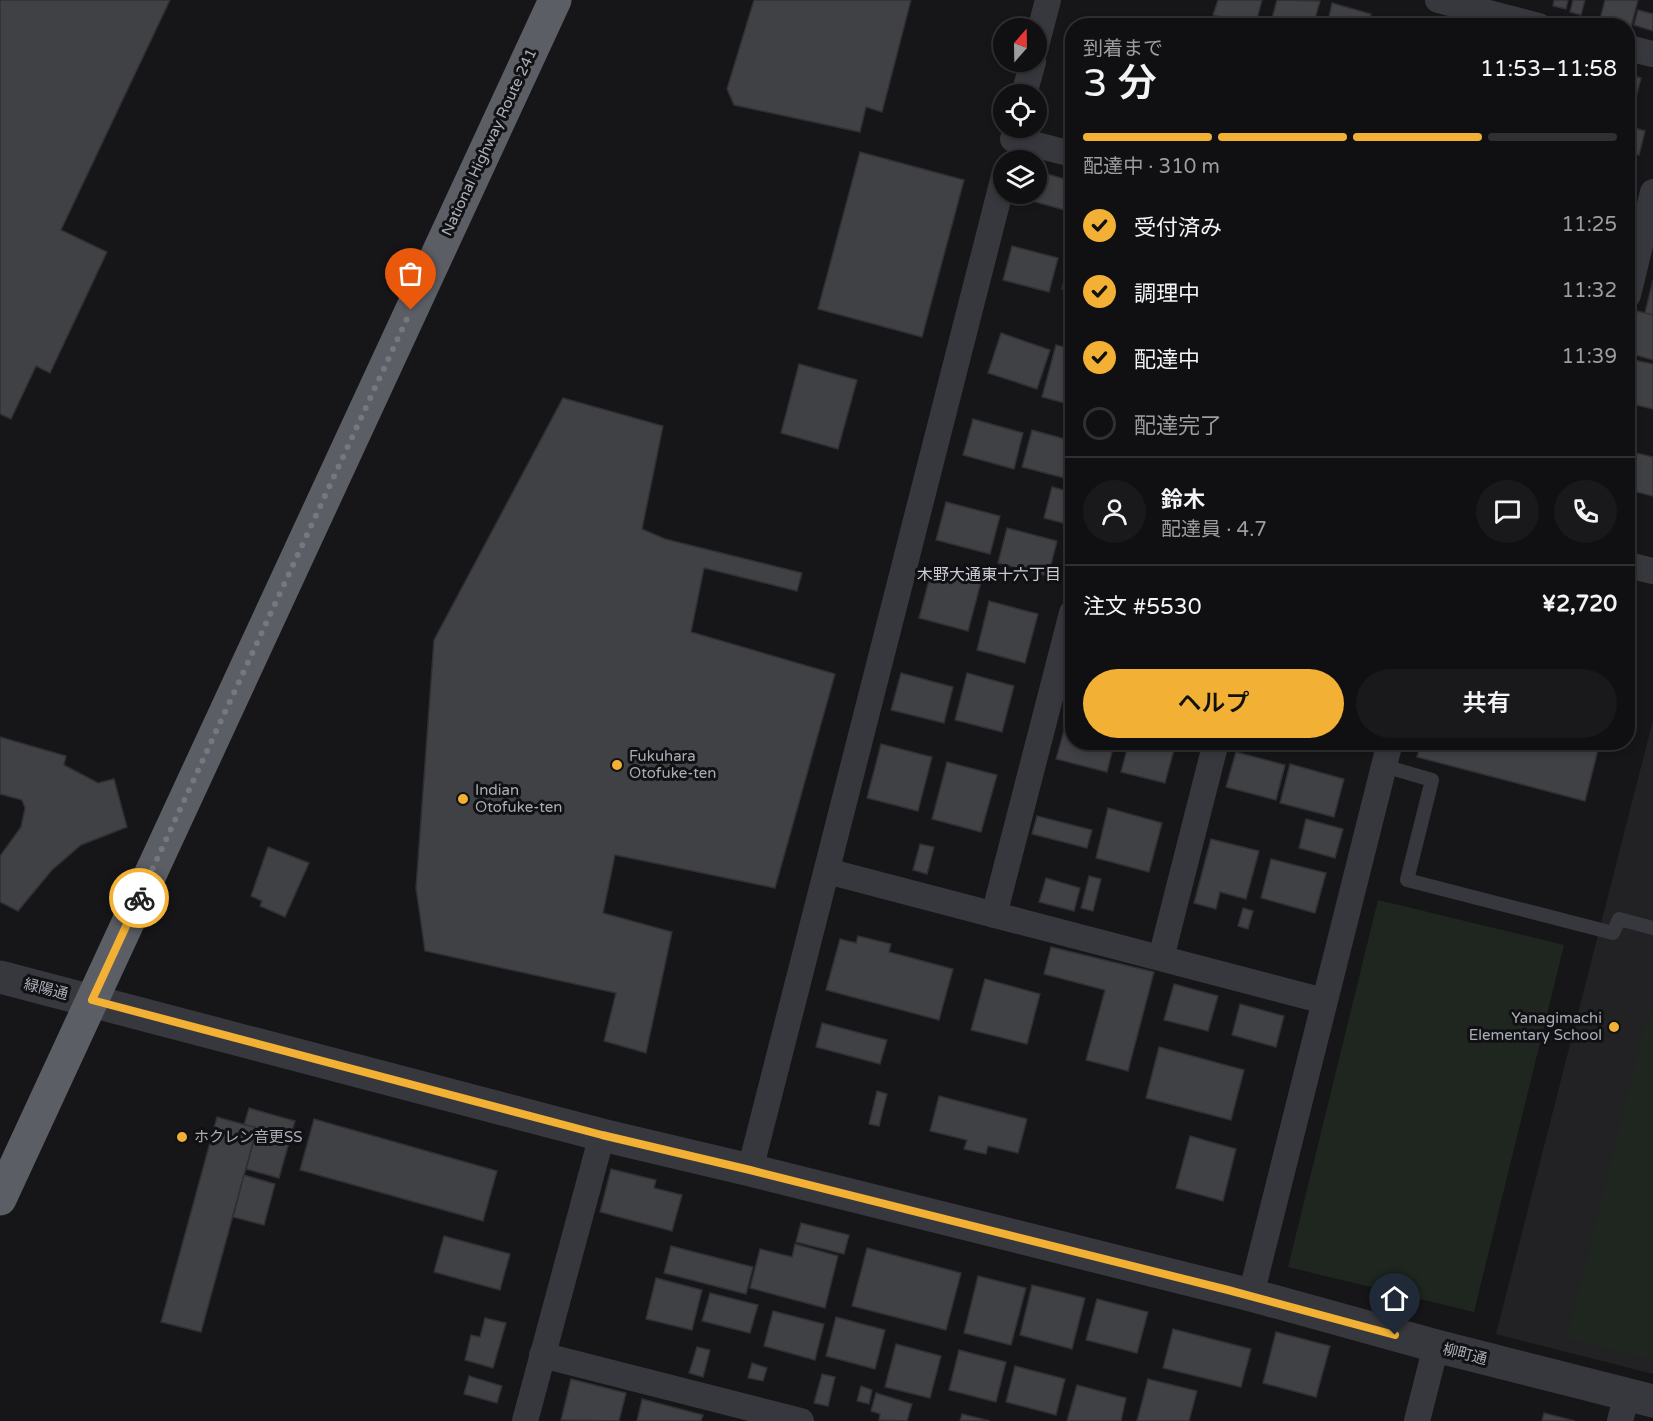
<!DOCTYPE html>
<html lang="ja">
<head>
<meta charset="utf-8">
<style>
  :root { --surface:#101012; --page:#19191b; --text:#f1f3f6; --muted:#9c9d9f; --line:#303032; --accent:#f2b134 }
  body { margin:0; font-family:"Varela Round","Noto Sans JP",sans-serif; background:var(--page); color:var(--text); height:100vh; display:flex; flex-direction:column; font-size:22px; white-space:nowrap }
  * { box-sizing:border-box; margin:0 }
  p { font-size:20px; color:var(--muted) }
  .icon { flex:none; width:33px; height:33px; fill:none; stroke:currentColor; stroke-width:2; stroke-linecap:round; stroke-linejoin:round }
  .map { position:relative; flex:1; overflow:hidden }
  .panel { position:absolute; left:1065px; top:18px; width:570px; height:732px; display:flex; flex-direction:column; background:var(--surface); border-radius:24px; box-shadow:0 3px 9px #0003,0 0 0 2px var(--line) }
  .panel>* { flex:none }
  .needle { width:39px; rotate:20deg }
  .tools { position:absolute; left:993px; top:18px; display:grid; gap:12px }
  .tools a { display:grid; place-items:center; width:54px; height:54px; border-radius:50%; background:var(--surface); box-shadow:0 3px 9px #0003,0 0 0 2px var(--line); font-size:30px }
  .pin { position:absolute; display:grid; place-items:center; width:51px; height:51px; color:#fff; margin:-62px -26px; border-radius:50% 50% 50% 0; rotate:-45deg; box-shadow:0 0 6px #0007 }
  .pin .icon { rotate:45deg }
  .courier { position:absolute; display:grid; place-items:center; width:60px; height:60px; margin:-30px; border:4px solid #f2b134; border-radius:50%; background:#fff; color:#222; box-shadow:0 2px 8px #0007 }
  .overview em { font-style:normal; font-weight:600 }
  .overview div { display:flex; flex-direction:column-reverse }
  .overview { display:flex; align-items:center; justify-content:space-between; height:102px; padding:0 18px }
  h1 { font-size:39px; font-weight:600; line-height:45px }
  .bar { display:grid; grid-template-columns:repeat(4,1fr); gap:9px 6px; align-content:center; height:72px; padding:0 18px }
  .bar i { height:8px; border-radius:4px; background:var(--line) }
  .bar .active { background:var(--accent) }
  .bar p { grid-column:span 4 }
  .line { display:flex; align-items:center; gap:15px; padding:0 18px; border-top:2px solid var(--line) }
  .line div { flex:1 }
  .round { display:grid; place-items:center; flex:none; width:63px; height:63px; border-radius:32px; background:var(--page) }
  ol { padding:0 18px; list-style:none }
  li { display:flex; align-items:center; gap:18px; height:66px }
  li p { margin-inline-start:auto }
  li .icon { padding:6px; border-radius:50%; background:var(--accent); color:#111; stroke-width:4 }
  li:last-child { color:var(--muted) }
  li i { width:33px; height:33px; border:3px solid var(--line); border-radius:50% }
  .button { display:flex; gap:12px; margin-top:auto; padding:12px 18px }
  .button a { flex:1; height:69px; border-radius:36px; background:var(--accent); color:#111; font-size:24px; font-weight:600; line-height:69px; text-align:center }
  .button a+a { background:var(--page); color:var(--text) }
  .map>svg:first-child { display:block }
  .built { fill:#222225 }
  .green { fill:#1e261f }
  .building { fill:#404145; stroke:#303034; stroke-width:1.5 }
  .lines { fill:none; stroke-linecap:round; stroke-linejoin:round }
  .service { stroke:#37383d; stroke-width:14 }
  .minor { stroke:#37383d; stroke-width:26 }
  .tertiary { stroke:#37383d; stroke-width:33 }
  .trunk { stroke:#5b5e65; stroke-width:33 }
  .done { stroke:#757880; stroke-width:6; stroke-dasharray:0 10.8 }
  .route { stroke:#f2b134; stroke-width:8 }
  .poi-dot { fill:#f2b134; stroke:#111113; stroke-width:2 }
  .labels { text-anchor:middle; stroke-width:6; stroke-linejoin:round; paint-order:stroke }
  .street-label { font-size:15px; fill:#a8adb8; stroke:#111113 }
  .poi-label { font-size:15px; fill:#a8adb8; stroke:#111113; text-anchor:start }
  .neighbourhood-label { font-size:16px; fill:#c9ccd4; stroke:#111113 }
</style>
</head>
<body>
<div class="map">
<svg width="1653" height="1421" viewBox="0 0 1653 1421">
  <rect width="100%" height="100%" fill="#161618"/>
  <path class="built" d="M1653,720v654l-157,-40z"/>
  <g class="green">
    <path d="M1378,900l186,45 -90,367 -186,-45z"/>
    <path d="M1648,1015l5,1v344l-87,-22z"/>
  </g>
  <g class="building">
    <path d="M0,0h170l-109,230 46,22 -57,121 -14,-7 -25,53 -11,-5z"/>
    <path d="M754,0h157l-29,112 -16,-5 -6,25 -126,-27 -7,-16z"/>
    <path d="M1218,0h44l-7,26 -42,-11z"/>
    <path d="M1277,0l43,1 -7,25h-43z"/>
    <path d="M1554,0h14l-2,9 -13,-3z"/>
    <path d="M1573,0h12l-4,15 -11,-3z"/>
    <path d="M1605,0h33l-7,27 -31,-8z"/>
    <path d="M1332,3l39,11 -3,12h-41z"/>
    <path d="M1638,10l15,4v17l-19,-6z"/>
    <path d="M1384,18l28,8h-30z"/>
    <path d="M1628,74l13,4 -10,39 -3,-1z"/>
    <path d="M1628,126l17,5 -6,24 -11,-3z"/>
    <path d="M860,152l104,28 -42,157 -104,-28z"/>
    <path d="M1040,172l32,9v31l-40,-11 2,-7h2z"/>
    <path d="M1012,246l46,12 -9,34 -46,-12z"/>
    <path d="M1071,253l1,1v37l-10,-2z"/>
    <path d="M1653,280v35l-8,-2z"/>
    <path d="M1637,311l16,4v45l-25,-7z"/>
    <path d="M1001,333l49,17 -13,39 -49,-16z"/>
    <path d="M1056,345l16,4v56l-30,-8z"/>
    <path d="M1634,360l19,4v45l-25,-6v-15z"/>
    <path d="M799,364l58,16 -19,69 -57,-16z"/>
    <path d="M563,398l100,28 -21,103 23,10 137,34 -5,18 -93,-23 -13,64 144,42 -60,214 -160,-33 -12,58 69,19 -26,121 -42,-12 12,-48 -191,-42 -9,-63 18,-248z"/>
    <path d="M973,419l50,14 -9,36 -51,-14z"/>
    <path d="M1032,430l40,11v39l-50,-13z"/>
    <path d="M1628,451l25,6v39l-25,-6z"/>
    <path d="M1052,487l19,5 -8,31 -19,-5z"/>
    <path d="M946,502l54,14 -10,38 -54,-14z"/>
    <path d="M1007,528l50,13 -9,35 -50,-13z"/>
    <path d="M932,569l49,13 -13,49 -49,-13z"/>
    <path d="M989,601l49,13 -13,49 -48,-13z"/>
    <path d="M901,673l52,14 -9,36 -53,-13z"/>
    <path d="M967,673l47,13 -12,46 -47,-12z"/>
    <path d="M1064,731l8,2v9h35l7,2 -7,28 -51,-13z"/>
    <path d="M0,737l66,19 -2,9 34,18 16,-4 13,48 -46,18 -29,25 -34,41 -18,-9v-46l21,-29 4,-19 -3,-8 -22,-6z"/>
    <path d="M1129,742h47l-11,41 -44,-11z"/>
    <path d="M1421,742h179l-15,59 -168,-44z"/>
    <path d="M881,744l51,13 -14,54 -51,-13z"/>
    <path d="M1236,752l49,13 -9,35 -50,-13z"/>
    <path d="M947,762l50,13 -16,57 -49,-13z"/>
    <path d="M1290,764l54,15 -10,38 -54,-14z"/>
    <path d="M1108,808l54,15 -13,49 -53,-14z"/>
    <path d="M1037,816l55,14 -5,18 -55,-14z"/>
    <path d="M1306,819l37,10 -8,29 -36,-10z"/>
    <path d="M1211,839l48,12 -13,48 -26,-7 -4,17 -22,-6z"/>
    <path d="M920,844l14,3 -7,27 -14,-4z"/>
    <path d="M268,847l41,16 -24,54 -25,-11 2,-5 -11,-5z"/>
    <path d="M1271,859l55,14 -11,40 -54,-15z"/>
    <path d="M1089,876l12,3 -8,32 -12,-3z"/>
    <path d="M1046,878l34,10 -6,23 -35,-9z"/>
    <path d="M1243,908l10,3 -5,18 -10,-3z"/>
    <path d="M858,936l33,8 -2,8 64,17 -14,51 -113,-30 14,-51 16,4z"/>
    <path d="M1051,947l103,25 -26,99 -42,-11 19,-70 -61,-16z"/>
    <path d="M985,979l55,15 -13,50 -56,-14z"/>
    <path d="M1174,984l44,12 -10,35 -44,-11z"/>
    <path d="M1240,1004l44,12 -8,31 -44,-12z"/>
    <path d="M822,1023l65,17 -7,24 -64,-17z"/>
    <path d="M1159,1047l85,23 -13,50 -85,-22z"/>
    <path d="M877,1091l10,3 -8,32 -10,-2z"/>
    <path d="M939,1096l88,23 -9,34 -30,-7 -2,8 -22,-5 3,-9 -37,-9z"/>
    <path d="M249,1108l46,13 -16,57 -33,-9 11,-41 -13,-3z"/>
    <path d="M217,1117l40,11 -56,204 -40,-10z"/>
    <path d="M314,1119l183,52 -14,50 -183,-51z"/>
    <path d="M1190,1136l46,13 -13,52 -47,-13z"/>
    <path d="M611,1169l45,11 -2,8 28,7 -10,36 -72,-19z"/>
    <path d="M244,1175l31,9 -11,41 -31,-8z"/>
    <path d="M801,1223l48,12 -5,19 -48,-12z"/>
    <path d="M444,1236l66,18 -10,36 -66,-18z"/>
    <path d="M795,1244l43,12 -13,52 -75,-20 10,-39 32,8z"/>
    <path d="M671,1246l82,21 -7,27 -82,-21z"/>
    <path d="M867,1248l94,25 -15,57 -94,-24z"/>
    <path d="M978,1276l48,12 -15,57 -47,-12z"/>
    <path d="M656,1278l46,12 -10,40 -46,-11z"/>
    <path d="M1032,1285l53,13 -13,51 -52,-14z"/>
    <path d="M710,1293l48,12 -8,28 -48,-12z"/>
    <path d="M1097,1299l51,13 -11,41 -51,-13z"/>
    <path d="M773,1311l51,13 -9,36 -51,-14z"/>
    <path d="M836,1317l49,13 -10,39 -49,-13z"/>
    <path d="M485,1318l21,5 -13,45 -28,-8 6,-25 9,2z"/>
    <path d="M1173,1329l78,20 -10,38 -78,-19z"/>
    <path d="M1276,1332l54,14 -14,51 -53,-14z"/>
    <path d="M896,1344l45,12 -11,42 -45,-11z"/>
    <path d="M697,1347l13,3 -7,27 -14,-4z"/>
    <path d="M959,1350l47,12 -10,40 -47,-12z"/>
    <path d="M752,1363l15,5 -4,13 -15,-3z"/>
    <path d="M1015,1366l50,13 -9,36 -50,-13z"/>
    <path d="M822,1374l13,3 -7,29 -14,-3z"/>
    <path d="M469,1376l33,10 -5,17 -33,-9z"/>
    <path d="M571,1379l55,14 -7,28 -58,-1z"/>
    <path d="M1148,1379l49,12 -8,30h-52z"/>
    <path d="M1077,1385l49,13 -5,23h-54z"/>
    <path d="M861,1386l11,4 -3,14 -12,-3z"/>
    <path d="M876,1393l36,11 -5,17 -28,-1 1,-6 -9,-3z"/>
    <path d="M642,1399l61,16 -2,6h-64z"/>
    <path d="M1544,1413l31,8h-33z"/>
    <path d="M962,1414l28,7h-30z"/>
  </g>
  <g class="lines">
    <path class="service" d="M1384,766l48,14 -25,100 206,53 6,-14 34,9"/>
    <g class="minor">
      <path d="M1438,0l101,26"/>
      <path d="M1036,46l12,-46"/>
      <path d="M1628,48l25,6"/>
      <path d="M1024,94l9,-32"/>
      <path d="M1013,139l59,15"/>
      <path d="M1628,295l25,-103"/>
      <path d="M1628,565l25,6"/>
      <path d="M827,871l497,130"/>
      <path d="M994,915l78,-302"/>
      <path d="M1161,958l55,-216"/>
      <path d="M750,1170l254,-994"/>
      <path d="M1251,1295l139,-553"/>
      <path d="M542,1355l259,66"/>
      <path d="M525,1421l77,-286"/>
      <path d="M1417,1421l19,-75"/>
      <path d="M1620,1421l7,-27"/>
    </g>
    <path class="tertiary" d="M0,977l602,158 148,35 501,125 185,51 217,55"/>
    <path class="trunk" d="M0,1199l555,-1199"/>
  </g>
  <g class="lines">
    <path class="done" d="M139,898l272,-588"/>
    <path class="route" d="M139,898l-47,102 510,135 148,35 478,120 167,45"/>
  </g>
  <g class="poi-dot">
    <circle cx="617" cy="765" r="6"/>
    <circle cx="463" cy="799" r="6"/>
    <circle cx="1614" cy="1027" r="6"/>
    <circle cx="182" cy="1137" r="6"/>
  </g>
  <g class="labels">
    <g class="street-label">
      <text transform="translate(489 142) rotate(-65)" y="5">National Highway Route 241</text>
      <text transform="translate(46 989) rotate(14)" y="5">緑陽通</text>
      <text transform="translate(1465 1354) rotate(14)" y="5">柳町通</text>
    </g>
    <g class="poi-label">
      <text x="629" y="761">Fukuhara<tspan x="629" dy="17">Otofuke-ten</tspan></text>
      <text x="475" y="795">Indian<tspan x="475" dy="17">Otofuke-ten</tspan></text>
      <text x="1602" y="1023" text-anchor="end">Yanagimachi<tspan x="1602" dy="17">Elementary School</tspan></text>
      <text x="194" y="1142">ホクレン音更SS</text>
    </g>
    <g class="neighbourhood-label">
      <text x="989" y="580">木野大通東十六丁目</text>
    </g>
  </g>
</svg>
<div class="tools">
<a><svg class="needle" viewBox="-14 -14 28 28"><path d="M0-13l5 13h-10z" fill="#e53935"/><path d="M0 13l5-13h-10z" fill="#9c9d9f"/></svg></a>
<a><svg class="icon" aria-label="locate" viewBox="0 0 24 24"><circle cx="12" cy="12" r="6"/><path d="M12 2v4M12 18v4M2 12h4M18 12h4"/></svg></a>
<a><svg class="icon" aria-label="layers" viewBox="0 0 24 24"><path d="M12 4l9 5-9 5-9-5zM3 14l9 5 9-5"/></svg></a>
</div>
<div class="pin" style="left:411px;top:310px;background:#ea580c"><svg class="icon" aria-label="bag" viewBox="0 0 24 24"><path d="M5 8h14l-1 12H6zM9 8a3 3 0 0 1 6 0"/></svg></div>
<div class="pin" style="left:1395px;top:1335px;background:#1f2937"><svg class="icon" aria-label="home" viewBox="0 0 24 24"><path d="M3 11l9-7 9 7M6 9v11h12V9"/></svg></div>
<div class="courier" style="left:139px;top:898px"><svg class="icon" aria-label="bike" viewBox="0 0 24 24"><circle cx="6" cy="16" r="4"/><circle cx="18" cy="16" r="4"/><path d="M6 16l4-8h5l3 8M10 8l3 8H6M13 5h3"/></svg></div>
<section class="panel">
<div class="overview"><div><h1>3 分</h1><p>到着まで</p></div><em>11:53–11:58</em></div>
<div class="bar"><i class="active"></i><i class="active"></i><i class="active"></i><i></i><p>配達中 · 310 m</p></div>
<ol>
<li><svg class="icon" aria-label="check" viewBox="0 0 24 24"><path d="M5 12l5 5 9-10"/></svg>受付済み<p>11:25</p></li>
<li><svg class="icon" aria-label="check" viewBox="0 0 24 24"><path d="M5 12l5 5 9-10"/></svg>調理中<p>11:32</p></li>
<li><svg class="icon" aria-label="check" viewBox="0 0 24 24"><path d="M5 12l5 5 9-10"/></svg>配達中<p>11:39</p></li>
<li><i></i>配達完了</li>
</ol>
<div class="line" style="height:108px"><a class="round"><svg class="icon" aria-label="person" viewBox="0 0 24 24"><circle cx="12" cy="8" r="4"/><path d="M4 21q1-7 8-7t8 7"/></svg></a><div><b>鈴木</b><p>配達員 · 4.7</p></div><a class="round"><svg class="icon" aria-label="chat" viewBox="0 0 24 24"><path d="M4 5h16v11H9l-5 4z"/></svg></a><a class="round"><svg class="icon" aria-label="phone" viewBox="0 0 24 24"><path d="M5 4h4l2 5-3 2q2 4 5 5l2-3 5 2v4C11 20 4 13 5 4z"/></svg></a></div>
<div class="line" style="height:78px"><div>注文 #5530</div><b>¥2,720</b></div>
<div class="button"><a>ヘルプ</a><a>共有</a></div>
</section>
</div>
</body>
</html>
